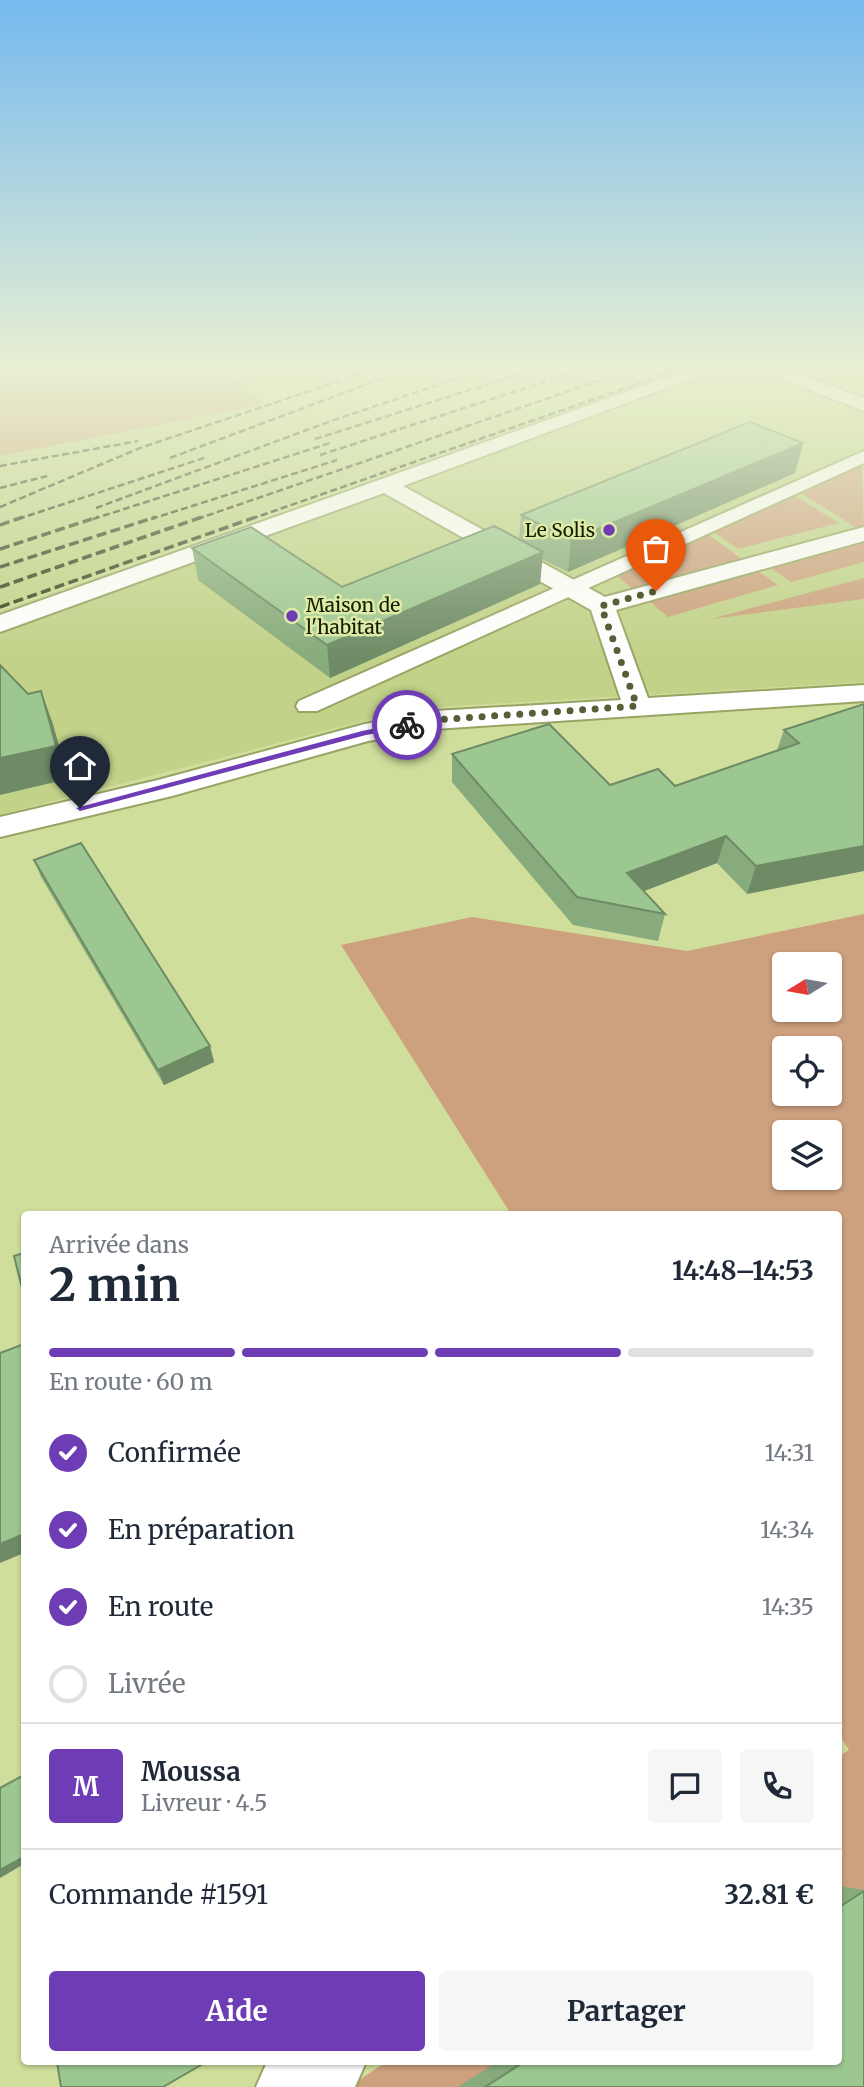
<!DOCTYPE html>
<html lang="fr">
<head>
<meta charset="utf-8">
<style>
  :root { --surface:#fff; --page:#f6f6f7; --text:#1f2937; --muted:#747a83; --line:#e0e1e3; --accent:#6e3db5 }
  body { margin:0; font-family:Merriweather,serif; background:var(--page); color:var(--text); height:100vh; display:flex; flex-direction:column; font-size:26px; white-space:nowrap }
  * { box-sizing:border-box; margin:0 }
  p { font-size:23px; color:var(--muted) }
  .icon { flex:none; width:38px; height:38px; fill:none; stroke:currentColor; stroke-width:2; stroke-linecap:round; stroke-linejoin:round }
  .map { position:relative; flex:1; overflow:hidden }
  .panel { position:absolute; left:21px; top:1211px; width:821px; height:854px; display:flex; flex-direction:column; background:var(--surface); border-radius:7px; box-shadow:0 2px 5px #0004 }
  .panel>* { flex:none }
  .needle { width:46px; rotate:259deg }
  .tools { position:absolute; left:772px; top:952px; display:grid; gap:14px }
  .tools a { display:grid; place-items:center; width:70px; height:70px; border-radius:7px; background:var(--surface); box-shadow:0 2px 5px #0004; font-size:35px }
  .pin { position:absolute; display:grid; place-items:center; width:60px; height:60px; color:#fff; margin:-72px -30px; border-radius:50% 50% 50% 0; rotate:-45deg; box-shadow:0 0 7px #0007 }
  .pin .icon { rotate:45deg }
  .courier { position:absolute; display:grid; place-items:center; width:70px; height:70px; margin:-35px; border:5px solid #6e3db5; border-radius:50%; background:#fff; color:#222; box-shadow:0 2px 9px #0007 }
  .summary em { font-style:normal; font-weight:700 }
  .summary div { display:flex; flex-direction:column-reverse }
  .summary { display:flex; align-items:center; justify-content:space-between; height:119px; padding:0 28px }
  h1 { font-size:46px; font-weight:700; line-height:52px }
  .bar { display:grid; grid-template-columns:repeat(4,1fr); gap:10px 7px; align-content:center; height:84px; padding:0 28px }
  .bar i { height:9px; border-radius:5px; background:var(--line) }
  .bar .active { background:var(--accent) }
  .bar p { grid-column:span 4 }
  .line { display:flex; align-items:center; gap:18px; padding:0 28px; border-top:2px solid var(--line) }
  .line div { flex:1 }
  .round { display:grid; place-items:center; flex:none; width:74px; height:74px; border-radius:7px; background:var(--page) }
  ol { padding:0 28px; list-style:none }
  li { display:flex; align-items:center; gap:21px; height:77px }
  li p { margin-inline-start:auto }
  li .icon { padding:7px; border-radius:50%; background:var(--accent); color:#fff; stroke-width:4 }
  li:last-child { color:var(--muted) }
  li i { width:38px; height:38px; border:4px solid var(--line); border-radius:50% }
  .primary-button { display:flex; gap:14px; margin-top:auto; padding:14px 28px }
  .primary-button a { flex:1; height:80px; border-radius:7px; background:var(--accent); color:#fff; font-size:28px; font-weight:700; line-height:80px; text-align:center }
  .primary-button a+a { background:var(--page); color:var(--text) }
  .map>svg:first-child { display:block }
  .built { fill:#c2d289 }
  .green { fill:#cda07e; fill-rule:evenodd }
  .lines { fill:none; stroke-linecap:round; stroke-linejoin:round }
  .pedestrian-casing { stroke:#97a464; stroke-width:4 }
  .minor-casing { stroke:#97a464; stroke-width:4 }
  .pedestrian { fill:#fff; fill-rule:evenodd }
  .minor { fill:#fff; fill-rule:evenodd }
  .rail-far1 { stroke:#383e1e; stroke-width:2.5; stroke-dasharray:7 3.5; stroke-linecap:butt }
  .rail { stroke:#383e1e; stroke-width:3.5; stroke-dasharray:10 4.5; stroke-linecap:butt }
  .wall { fill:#87ab7c }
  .shaded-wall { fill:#6e8b65 }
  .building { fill:#9dc790; stroke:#6e8b65; stroke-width:2 }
  .route { fill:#6e3db5 }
  .done { stroke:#575f38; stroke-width:7; stroke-dasharray:0 12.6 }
  .poi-dot { fill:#6e3db5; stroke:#dceba8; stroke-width:2.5 }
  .labels { text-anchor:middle; stroke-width:5; stroke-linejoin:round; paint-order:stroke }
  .far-poi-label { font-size:19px; fill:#171b03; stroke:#dceba8; text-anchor:end }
</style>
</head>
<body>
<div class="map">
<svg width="864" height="2087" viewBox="0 0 864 2087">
  <rect width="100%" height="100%" fill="#cfde9b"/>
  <g class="built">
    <path d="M285,367h410l-695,242v-153l264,-52 -26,-24z"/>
    <path d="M702,367h162v315l-425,25 -49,7 -390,101v-204z"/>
  </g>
  <g class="green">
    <path d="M0,367h222l43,37 -265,52z"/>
    <path d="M862,464l2,62 -7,2 -58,-36z"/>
    <path d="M793,495l46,28 -101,26 -26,-18z"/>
    <path d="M706,533l37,27 -110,29 -17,-14z"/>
    <path d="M864,542v20l-73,20 -20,-14z"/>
    <path d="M758,571l20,14 -110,32 -19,-16z"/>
    <path d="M864,578v21l-153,20z"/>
    <path d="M864,914v1173h-515l37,-25h452v-305l11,-7 -11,-17v-519h-327l-170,-269 131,-28 215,34zM784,964h46v46h-46zM784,1048h46v46h-46zM784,1132h46v46h-46z"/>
  </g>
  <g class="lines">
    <g class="pedestrian-casing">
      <path id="pedestrian" d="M864,451v12l-547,248h-18l-3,-5 3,-5z"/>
    </g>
    <g class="minor-casing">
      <g id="minor">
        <path d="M696,367h27l-320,119 202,111 259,-70v14l-248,69 32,88 216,-13v16l-429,28 -67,12 -196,55 -172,41v-20l158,-37 207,-56 70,-13 186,-11 -30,-90 -207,-117 -384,139v-17z"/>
        <path d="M751,367h27l86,31v13z"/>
        <path d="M267,2062h99l-11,25h-99z"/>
      </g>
    </g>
    <use href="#pedestrian" class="pedestrian"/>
    <use href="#minor" class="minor"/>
    <g class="rail-far1">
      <path d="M404,377l27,-10"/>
      <path d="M315,439l227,-72"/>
      <path d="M320,455l270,-88"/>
      <path d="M170,458l243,-91"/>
      <path d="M0,466l138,-25"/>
      <path d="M0,488l47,-12"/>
      <path d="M0,507l140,-59 241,-81"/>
      <path d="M96,508l235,-87 160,-54"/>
      <path d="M18,519l189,-62"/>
      <path d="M93,519l237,-76"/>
      <path d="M151,519l186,-59"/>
      <path d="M197,519l442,-152"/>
      <path d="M251,519l435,-152"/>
    </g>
    <g class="rail">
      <path d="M0,525l23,-8"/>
      <path d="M0,549l98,-32"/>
      <path d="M0,567l156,-50"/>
      <path d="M0,587l202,-70"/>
      <path d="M0,607l256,-90"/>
    </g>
  </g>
  <g class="wall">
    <path d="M803,443l-8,30 -112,49 -115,50 -26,-13 -2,25 -210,94 -132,-98 -6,-32 150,39 177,-48 2,-24z"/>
    <path d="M864,704l-117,190 -30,-31 -73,28 21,23 -7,27 -85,-16 -121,-143v-28l158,31 65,1 102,-36 7,-20z"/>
    <path d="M34,860l176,186 4,16 -50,23 -123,-208z"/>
    <path d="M841,1886l23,4v197h-406l39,-25h341v-174z"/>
  </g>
  <g class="shaded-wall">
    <path d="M803,443l-8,30 -112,49 -115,50 3,-32z"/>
    <path d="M543,552l-3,32 -210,94 -3,-33z"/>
    <path d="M41,691l12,33 15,55 -68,16v-37z"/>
    <path d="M726,836l-9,27 -96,37 6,-27z"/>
    <path d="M864,846v25l-117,23 9,-28z"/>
    <path d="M210,1046l4,16 -50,23 -6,-15z"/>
    <path d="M24,1534v19l-24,10v-19z"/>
    <path d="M24,1857v7l-24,14v-8z"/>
  </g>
  <g class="building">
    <path d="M750,422l53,21 -114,48 -118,49 -50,-25z"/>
    <path d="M494,526l49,26 -216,93 -135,-97 59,-21 91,60z"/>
    <path d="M0,665l28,29 13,-3 15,55 -56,12z"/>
    <path d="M864,704v142l-108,20 -30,-30 -99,37 38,41 -88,-17 -125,-143 97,-30 61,61 48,-16 17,17 124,-43 -15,-13z"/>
    <path d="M81,843l129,203 -52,24 -124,-210z"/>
    <path d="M24,1253v43l-10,-40z"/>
    <path d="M24,1344v190l-24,10v-191z"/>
    <path d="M24,1775v82l-24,13v-82z"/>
    <path d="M864,1891v196h-379l39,-25h314v-154z"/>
    <path d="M57,2062h149l-43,25h-102z"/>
  </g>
  <linearGradient id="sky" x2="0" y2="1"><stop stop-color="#75b9ee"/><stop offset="0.56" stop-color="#e9f0d2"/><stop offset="1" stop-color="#e9f0d2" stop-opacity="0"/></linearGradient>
  <rect width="864" height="659" fill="url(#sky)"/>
  <path class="route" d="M407,722l3,5 -44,8 -286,76 -4,-3 286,-77z"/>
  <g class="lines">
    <path class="done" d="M407,725l28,-5 202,-14 -36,-100 55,-15"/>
  </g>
  <g class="poi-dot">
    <circle cx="609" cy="530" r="7"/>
    <circle cx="292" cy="616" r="7"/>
  </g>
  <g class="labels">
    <g class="far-poi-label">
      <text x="595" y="537">Le Solis</text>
      <text x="306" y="612" text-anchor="start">Maison de<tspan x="306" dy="22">l'habitat</tspan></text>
    </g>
  </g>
</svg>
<div class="tools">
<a><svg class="needle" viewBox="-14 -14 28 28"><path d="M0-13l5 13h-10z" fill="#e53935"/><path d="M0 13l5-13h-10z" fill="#747a83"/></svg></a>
<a><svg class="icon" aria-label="locate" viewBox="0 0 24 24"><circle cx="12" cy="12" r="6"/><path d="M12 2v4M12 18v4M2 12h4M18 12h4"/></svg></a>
<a><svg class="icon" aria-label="layers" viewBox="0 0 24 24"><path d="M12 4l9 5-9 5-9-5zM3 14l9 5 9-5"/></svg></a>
</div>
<div class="pin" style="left:656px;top:591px;background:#ea580c"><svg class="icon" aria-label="bag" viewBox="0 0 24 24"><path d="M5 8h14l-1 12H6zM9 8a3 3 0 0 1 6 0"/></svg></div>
<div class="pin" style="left:80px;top:808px;background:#1f2937"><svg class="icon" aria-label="home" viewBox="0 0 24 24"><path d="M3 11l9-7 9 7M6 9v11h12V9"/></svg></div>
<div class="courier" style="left:407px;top:725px"><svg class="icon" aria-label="bike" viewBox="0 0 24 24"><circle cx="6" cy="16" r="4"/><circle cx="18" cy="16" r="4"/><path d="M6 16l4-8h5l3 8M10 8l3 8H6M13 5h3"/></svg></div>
<section class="panel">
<div class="summary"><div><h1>2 min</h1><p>Arrivée dans</p></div><em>14:48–14:53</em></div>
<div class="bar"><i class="active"></i><i class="active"></i><i class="active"></i><i></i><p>En route · 60 m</p></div>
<ol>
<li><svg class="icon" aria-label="check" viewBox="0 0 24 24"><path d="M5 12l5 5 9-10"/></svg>Confirmée<p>14:31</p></li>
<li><svg class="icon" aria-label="check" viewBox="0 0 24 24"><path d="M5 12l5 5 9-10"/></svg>En préparation<p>14:34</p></li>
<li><svg class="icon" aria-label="check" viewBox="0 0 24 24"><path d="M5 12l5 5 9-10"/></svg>En route<p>14:35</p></li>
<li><i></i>Livrée</li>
</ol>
<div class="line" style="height:126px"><b class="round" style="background:var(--accent);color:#fff">M</b><div><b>Moussa</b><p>Livreur · 4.5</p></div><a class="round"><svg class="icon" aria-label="chat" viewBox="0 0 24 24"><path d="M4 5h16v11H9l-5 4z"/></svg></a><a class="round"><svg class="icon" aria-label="phone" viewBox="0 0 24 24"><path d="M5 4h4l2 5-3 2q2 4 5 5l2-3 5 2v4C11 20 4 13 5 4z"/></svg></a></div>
<div class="line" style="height:91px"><div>Commande #1591</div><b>32.81 €</b></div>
<div class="primary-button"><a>Aide</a><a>Partager</a></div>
</section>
</div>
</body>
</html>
